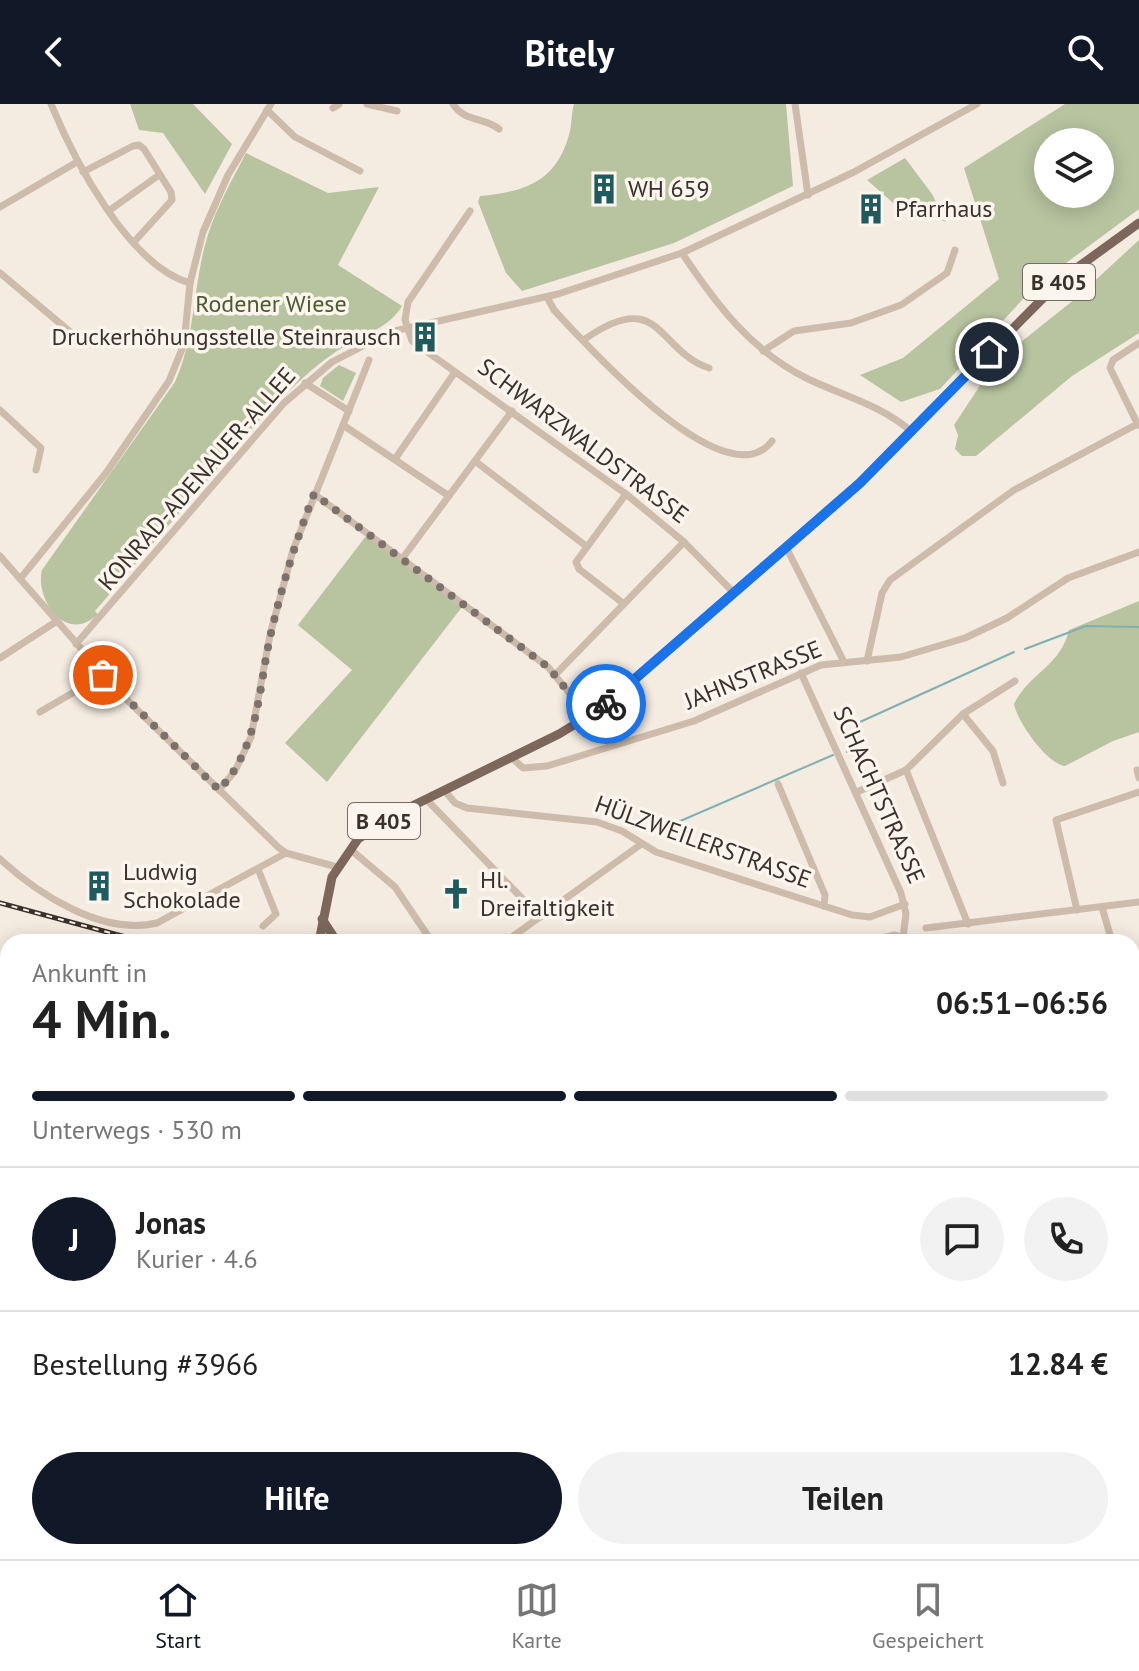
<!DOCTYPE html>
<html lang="de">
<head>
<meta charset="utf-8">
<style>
  :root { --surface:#fff; --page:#f2f2f2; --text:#222; --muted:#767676; --line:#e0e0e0; --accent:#111827 }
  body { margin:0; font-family:"PT Sans",sans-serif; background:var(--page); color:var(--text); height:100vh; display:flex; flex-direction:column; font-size:30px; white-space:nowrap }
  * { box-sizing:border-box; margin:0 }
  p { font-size:26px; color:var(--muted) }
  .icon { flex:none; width:44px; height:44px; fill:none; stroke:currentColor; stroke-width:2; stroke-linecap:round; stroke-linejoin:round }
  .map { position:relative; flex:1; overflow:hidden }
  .drawer { position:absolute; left:0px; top:830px; width:1140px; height:626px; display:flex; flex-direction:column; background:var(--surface); border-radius:24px 24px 0 0; box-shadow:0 4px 20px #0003 }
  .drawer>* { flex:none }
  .tools { position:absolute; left:1034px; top:24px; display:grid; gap:16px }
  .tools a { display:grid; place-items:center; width:80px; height:80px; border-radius:50%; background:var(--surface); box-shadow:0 4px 20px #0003; font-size:40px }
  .pin { position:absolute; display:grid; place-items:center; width:68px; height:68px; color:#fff; margin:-34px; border:4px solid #fff; border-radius:50%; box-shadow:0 2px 8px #0007 }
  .courier { position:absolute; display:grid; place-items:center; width:80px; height:80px; margin:-40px; border:6px solid #1a73e8; border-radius:50%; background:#fff; color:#222; box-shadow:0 2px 10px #0007 }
  .head em { font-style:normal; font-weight:700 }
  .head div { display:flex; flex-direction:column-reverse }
  .head { display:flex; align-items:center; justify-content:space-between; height:136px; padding:0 32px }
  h1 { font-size:52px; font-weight:700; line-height:60px }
  .bar { display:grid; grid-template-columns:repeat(4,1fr); gap:12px 8px; align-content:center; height:96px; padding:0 32px }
  .bar i { height:10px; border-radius:6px; background:var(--line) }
  .bar .current { background:var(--accent) }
  .bar p { grid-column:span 4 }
  .line { display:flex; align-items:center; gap:20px; padding:0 32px; border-top:2px solid var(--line) }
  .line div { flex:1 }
  .round { display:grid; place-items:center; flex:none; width:84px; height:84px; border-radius:42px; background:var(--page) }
  .button { display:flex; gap:16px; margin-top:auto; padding:16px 32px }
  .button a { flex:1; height:92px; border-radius:48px; background:var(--accent); color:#fff; font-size:32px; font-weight:700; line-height:92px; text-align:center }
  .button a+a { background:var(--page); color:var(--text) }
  header { display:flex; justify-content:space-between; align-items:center; height:104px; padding:0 32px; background:var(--accent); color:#fff; font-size:36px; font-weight:700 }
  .menu { display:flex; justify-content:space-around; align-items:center; height:112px; border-top:2px solid var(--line); background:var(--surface); font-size:22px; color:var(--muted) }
  .menu a { display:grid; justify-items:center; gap:4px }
  .menu .current { color:var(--accent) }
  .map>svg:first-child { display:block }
  .green { fill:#b8c4a0; fill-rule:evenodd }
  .water { fill:#7fb0b2 }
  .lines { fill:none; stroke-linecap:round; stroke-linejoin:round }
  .stream { stroke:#7fb0b2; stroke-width:2 }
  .minor { stroke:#cdbbac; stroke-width:7 }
  .major { stroke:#7d675c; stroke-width:9 }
  .rail-casing { stroke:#3b302b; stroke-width:5 }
  .rail { stroke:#fbf5ee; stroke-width:2; stroke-dasharray:6; stroke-linecap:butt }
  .done { stroke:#7c716b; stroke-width:8; stroke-dasharray:0 14.4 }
  .route { stroke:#1a73e8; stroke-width:10 }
  .labels { text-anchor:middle; stroke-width:7; stroke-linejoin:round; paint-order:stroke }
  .shield { fill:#fbf5ee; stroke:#756b66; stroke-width:2 }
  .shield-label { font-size:22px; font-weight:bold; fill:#3b302b }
  .poi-label { font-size:24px; fill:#3b302b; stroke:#fbf5ee; text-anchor:start }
  .park-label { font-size:24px; fill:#4a5a2e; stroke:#fbf5ee }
  .street-label { font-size:24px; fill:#3b302b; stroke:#fbf5ee }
</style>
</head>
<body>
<header><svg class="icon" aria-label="back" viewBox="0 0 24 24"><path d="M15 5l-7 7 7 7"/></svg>Bitely<svg class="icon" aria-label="search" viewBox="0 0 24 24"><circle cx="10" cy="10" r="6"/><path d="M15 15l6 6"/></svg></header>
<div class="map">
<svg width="1139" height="1455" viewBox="0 0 1139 1455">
  <rect width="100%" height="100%" fill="#f4ebe1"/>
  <g class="green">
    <path d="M130,0h63l39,40 -27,50 -42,-61 -24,-3z"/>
    <path d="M574,0h212l7,82 -119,57 -152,48 -16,-18 -28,-71 2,-6c44,-4 76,-14 89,-61 3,-10 2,-21 5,-31z"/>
    <path d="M1065,0h74v105l-104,77 -95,103 -39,13 -41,-27 43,-17 96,-79 -35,-111zM1048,38h52v52h-52z"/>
    <path d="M246,49l82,40 51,-6 -41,78 64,41c-13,22 -36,27 -57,40 -24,14 -44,33 -64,53l-3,-1 -183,213 3,4c-5,3 -11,8 -17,9 -27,5 -45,-33 -39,-54l133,-188c19,-42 18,-88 29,-133 8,-34 26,-65 42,-96z"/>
    <path d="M905,54l27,36 14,28 -41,-19 -5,6 -33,-29z"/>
    <path d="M1139,136v93l-67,43 -96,80h-14l-7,-7 3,-14 -4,-10 27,-41 35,-38 59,-47z"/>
    <path d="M339,261l17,8 -13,28 -23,-15 3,-8z"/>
    <path d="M366,432l96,71 -135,175 -42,-39 67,-73 -54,-45z"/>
    <path d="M1139,497v131l-26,9 -48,25c-18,-2 -48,-45 -51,-62 17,-33 46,-37 55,-74z"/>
  </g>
  <g class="water">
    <path d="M8,1241v66l-8,4v-66z"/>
    <path d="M790,1448h80l4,7h-79z"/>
  </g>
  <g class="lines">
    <g class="stream">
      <path d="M1025,545l61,-23 53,1"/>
      <path d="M847,648l12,-7 -2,-15 3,-8 154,-70"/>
      <path d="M671,721l162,-70"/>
    </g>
    <g class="minor">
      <path d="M51,0c23,56 78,162 139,179"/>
      <path d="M367,0l30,7"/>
      <path d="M453,0c11,18 31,13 46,25"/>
      <path d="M795,0l13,91"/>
      <path d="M333,4l6,-4"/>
      <path d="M267,6l28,27 65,34"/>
      <path d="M83,68l50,-26 6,-1 5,4 27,43 1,8 -38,42"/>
      <path d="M0,103l77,-45"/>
      <path d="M110,106l49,-35"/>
      <path d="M470,107l-62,91 -3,18 7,21 214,153 58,48 50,51"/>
      <path d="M682,149c34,51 69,98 126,126 36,17 73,26 104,53"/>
      <path d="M0,169l75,63 15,8"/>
      <path d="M547,193l7,13c30,32 172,192 218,131"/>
      <path d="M585,235c76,-53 72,12 124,29"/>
      <path d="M763,247l31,-20 57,-8 50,-18 46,-32 8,-23"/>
      <path d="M305,279l44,28"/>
      <path d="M0,306l41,38 -5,22"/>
      <path d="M343,321l106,71"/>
      <path d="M1138,321l-28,-57 3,-8 26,-17"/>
      <path d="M395,355l60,-87"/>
      <path d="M475,357l111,85"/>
      <path d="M314,390l234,173 41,50"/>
      <path d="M786,443l58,115"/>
      <path d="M0,452l122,139 156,152 8,6 51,14"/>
      <path d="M402,455l110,-148"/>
      <path d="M20,475l86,-106 63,-92 15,-37 6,-61 13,-51 25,-57 43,-71"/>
      <path d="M624,500l-45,-35 -3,-7 50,-68"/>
      <path d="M76,540l208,-241 48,-41 58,-30 168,-38 124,-41 172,-81 123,-68"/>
      <path d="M0,554l57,-37"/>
      <path d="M867,557l15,-68 8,-13 124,-90 125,-67"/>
      <path d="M801,569l100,220 5,21 -3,23"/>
      <path d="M556,570l128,-132"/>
      <path d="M40,608l63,-37"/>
      <path d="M963,610l30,37 10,32"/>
      <path d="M511,653l12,11 24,-2 147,-45 127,-56 80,-8 64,-19 42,-20 61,-40 71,-26"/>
      <path d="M906,666l62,154"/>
      <path d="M1137,666l2,8"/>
      <path d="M778,680l47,111 -1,11"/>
      <path d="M219,686l16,-19 16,-34 19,-102 23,-85 76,-190"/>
      <path d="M444,686l11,13 12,5 130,14 25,9 34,21 196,63 18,2 35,-13"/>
      <path d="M857,688l49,-22 57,-56 52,-33"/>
      <path d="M426,695l114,118"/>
      <path d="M350,745l45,38 37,55"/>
      <path d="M0,755c38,35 102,77 157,64l129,-70"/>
      <path d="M258,765l18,45 -13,12"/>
      <path d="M1102,803l10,35"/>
      <path d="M1077,806l-21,-90 83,-28"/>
      <path d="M926,824l213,-26"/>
      <path d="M505,838l135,-97"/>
      <path d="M864,838l31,-7 20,7"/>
      <path d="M1132,902l7,18"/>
      <path d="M0,910l8,-4"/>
      <path d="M1132,957l7,3"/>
      <path d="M0,981l8,-3"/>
      <path d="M1132,1331l7,-7"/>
      <path d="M977,1448h13"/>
    </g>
    <g class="major">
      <path d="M322,815l15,23"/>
      <path d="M319,838l13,-65 26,-38 44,-28 157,-77 41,-25 260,-226 203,-205 76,-55"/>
      <path d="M0,871h8"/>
      <path d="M0,1214l8,-3"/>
      <path d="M900,1448l3,7"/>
    </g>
    <g class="rail-casing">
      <g id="rail">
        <path d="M0,799l144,39"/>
        <path d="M934,1448l4,7"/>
      </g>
    </g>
    <use href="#rail" class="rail"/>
  </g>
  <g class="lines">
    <path class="done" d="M103,571l116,115c42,-45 39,-105 53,-161 11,-47 25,-91 42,-135l234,173 41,50 17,-13"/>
    <path class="route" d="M606,600l254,-221 129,-131"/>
  </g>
  <defs>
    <g id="building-bare" transform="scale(2.4)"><path d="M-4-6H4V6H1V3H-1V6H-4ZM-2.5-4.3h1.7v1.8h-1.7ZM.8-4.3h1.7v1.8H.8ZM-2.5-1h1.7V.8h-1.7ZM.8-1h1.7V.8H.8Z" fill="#1f5a5e" stroke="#fbf5ee" stroke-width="2.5" paint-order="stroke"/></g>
    <g id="church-bare" transform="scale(2.4)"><path d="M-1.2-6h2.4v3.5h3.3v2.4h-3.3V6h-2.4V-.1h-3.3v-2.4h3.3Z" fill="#1f5a5e" stroke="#fbf5ee" stroke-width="2.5" paint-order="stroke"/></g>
  </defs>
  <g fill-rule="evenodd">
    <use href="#building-bare" x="604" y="85"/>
    <use href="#building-bare" x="871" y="105"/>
    <use href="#building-bare" x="425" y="233"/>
    <use href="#building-bare" x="99" y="782"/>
    <use href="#church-bare" x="456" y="790"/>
  </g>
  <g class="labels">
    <g class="shield">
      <rect x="1023" y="160" width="72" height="36" rx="6"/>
      <rect x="348" y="699" width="72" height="36" rx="6"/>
    </g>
    <g class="shield-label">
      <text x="1059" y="186">B 405</text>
      <text x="384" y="725">B 405</text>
    </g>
    <g class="poi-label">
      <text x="628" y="93">WH 659</text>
      <text x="895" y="113">Pfarrhaus</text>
      <text x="401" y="241" text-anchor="end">Druckerhöhungsstelle Steinrausch</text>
      <text x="123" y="776">Ludwig<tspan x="123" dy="28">Schokolade</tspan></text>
      <text x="480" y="784">Hl.<tspan x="480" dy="28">Dreifaltigkeit</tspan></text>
    </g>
    <g class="park-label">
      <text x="271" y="208">Rodener Wiese</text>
    </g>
    <g class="street-label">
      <text transform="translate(583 337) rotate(37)" y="8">SCHWARZWALDSTRASSE</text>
      <text transform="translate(197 375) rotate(-49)" y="8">KONRAD-ADENAUER-ALLEE</text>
      <text transform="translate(753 571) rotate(-22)" y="8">JAHNSTRASSE</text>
      <text transform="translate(879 691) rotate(66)" y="8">SCHACHTSTRASSE</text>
      <text transform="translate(703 738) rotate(20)" y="8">HÜLZWEILERSTRASSE</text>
    </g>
  </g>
</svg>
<div class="tools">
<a><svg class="icon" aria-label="layers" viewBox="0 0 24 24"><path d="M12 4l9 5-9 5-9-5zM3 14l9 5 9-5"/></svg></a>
</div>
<div class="pin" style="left:103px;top:571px;background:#ea580c"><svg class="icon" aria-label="bag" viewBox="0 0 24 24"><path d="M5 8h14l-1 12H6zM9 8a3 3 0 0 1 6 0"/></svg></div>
<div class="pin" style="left:989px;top:248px;background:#1f2937"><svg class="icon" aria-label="home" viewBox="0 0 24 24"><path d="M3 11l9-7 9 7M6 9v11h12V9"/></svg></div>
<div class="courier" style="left:606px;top:600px"><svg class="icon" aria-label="bike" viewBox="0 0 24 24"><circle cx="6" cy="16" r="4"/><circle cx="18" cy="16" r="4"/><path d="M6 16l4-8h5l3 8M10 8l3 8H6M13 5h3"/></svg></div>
<section class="drawer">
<div class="head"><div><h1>4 Min.</h1><p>Ankunft in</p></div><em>06:51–06:56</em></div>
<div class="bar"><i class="current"></i><i class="current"></i><i class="current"></i><i></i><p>Unterwegs · 530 m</p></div>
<div class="line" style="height:144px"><b class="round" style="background:var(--accent);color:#fff">J</b><div><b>Jonas</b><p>Kurier · 4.6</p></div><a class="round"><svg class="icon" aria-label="chat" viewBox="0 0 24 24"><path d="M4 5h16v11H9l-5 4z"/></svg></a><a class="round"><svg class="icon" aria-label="phone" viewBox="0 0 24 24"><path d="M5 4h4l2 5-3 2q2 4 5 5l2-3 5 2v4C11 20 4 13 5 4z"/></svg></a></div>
<div class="line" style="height:104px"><div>Bestellung #3966</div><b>12.84 €</b></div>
<div class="button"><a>Hilfe</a><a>Teilen</a></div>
</section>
</div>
<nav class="menu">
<a class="current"><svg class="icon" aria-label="home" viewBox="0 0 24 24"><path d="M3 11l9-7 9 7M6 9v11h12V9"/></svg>Start</a>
<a><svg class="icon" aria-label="map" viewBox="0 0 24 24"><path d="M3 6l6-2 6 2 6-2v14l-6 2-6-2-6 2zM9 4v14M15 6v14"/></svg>Karte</a>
<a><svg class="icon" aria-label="saved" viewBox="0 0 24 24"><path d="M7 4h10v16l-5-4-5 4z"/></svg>Gespeichert</a>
</nav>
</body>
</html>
